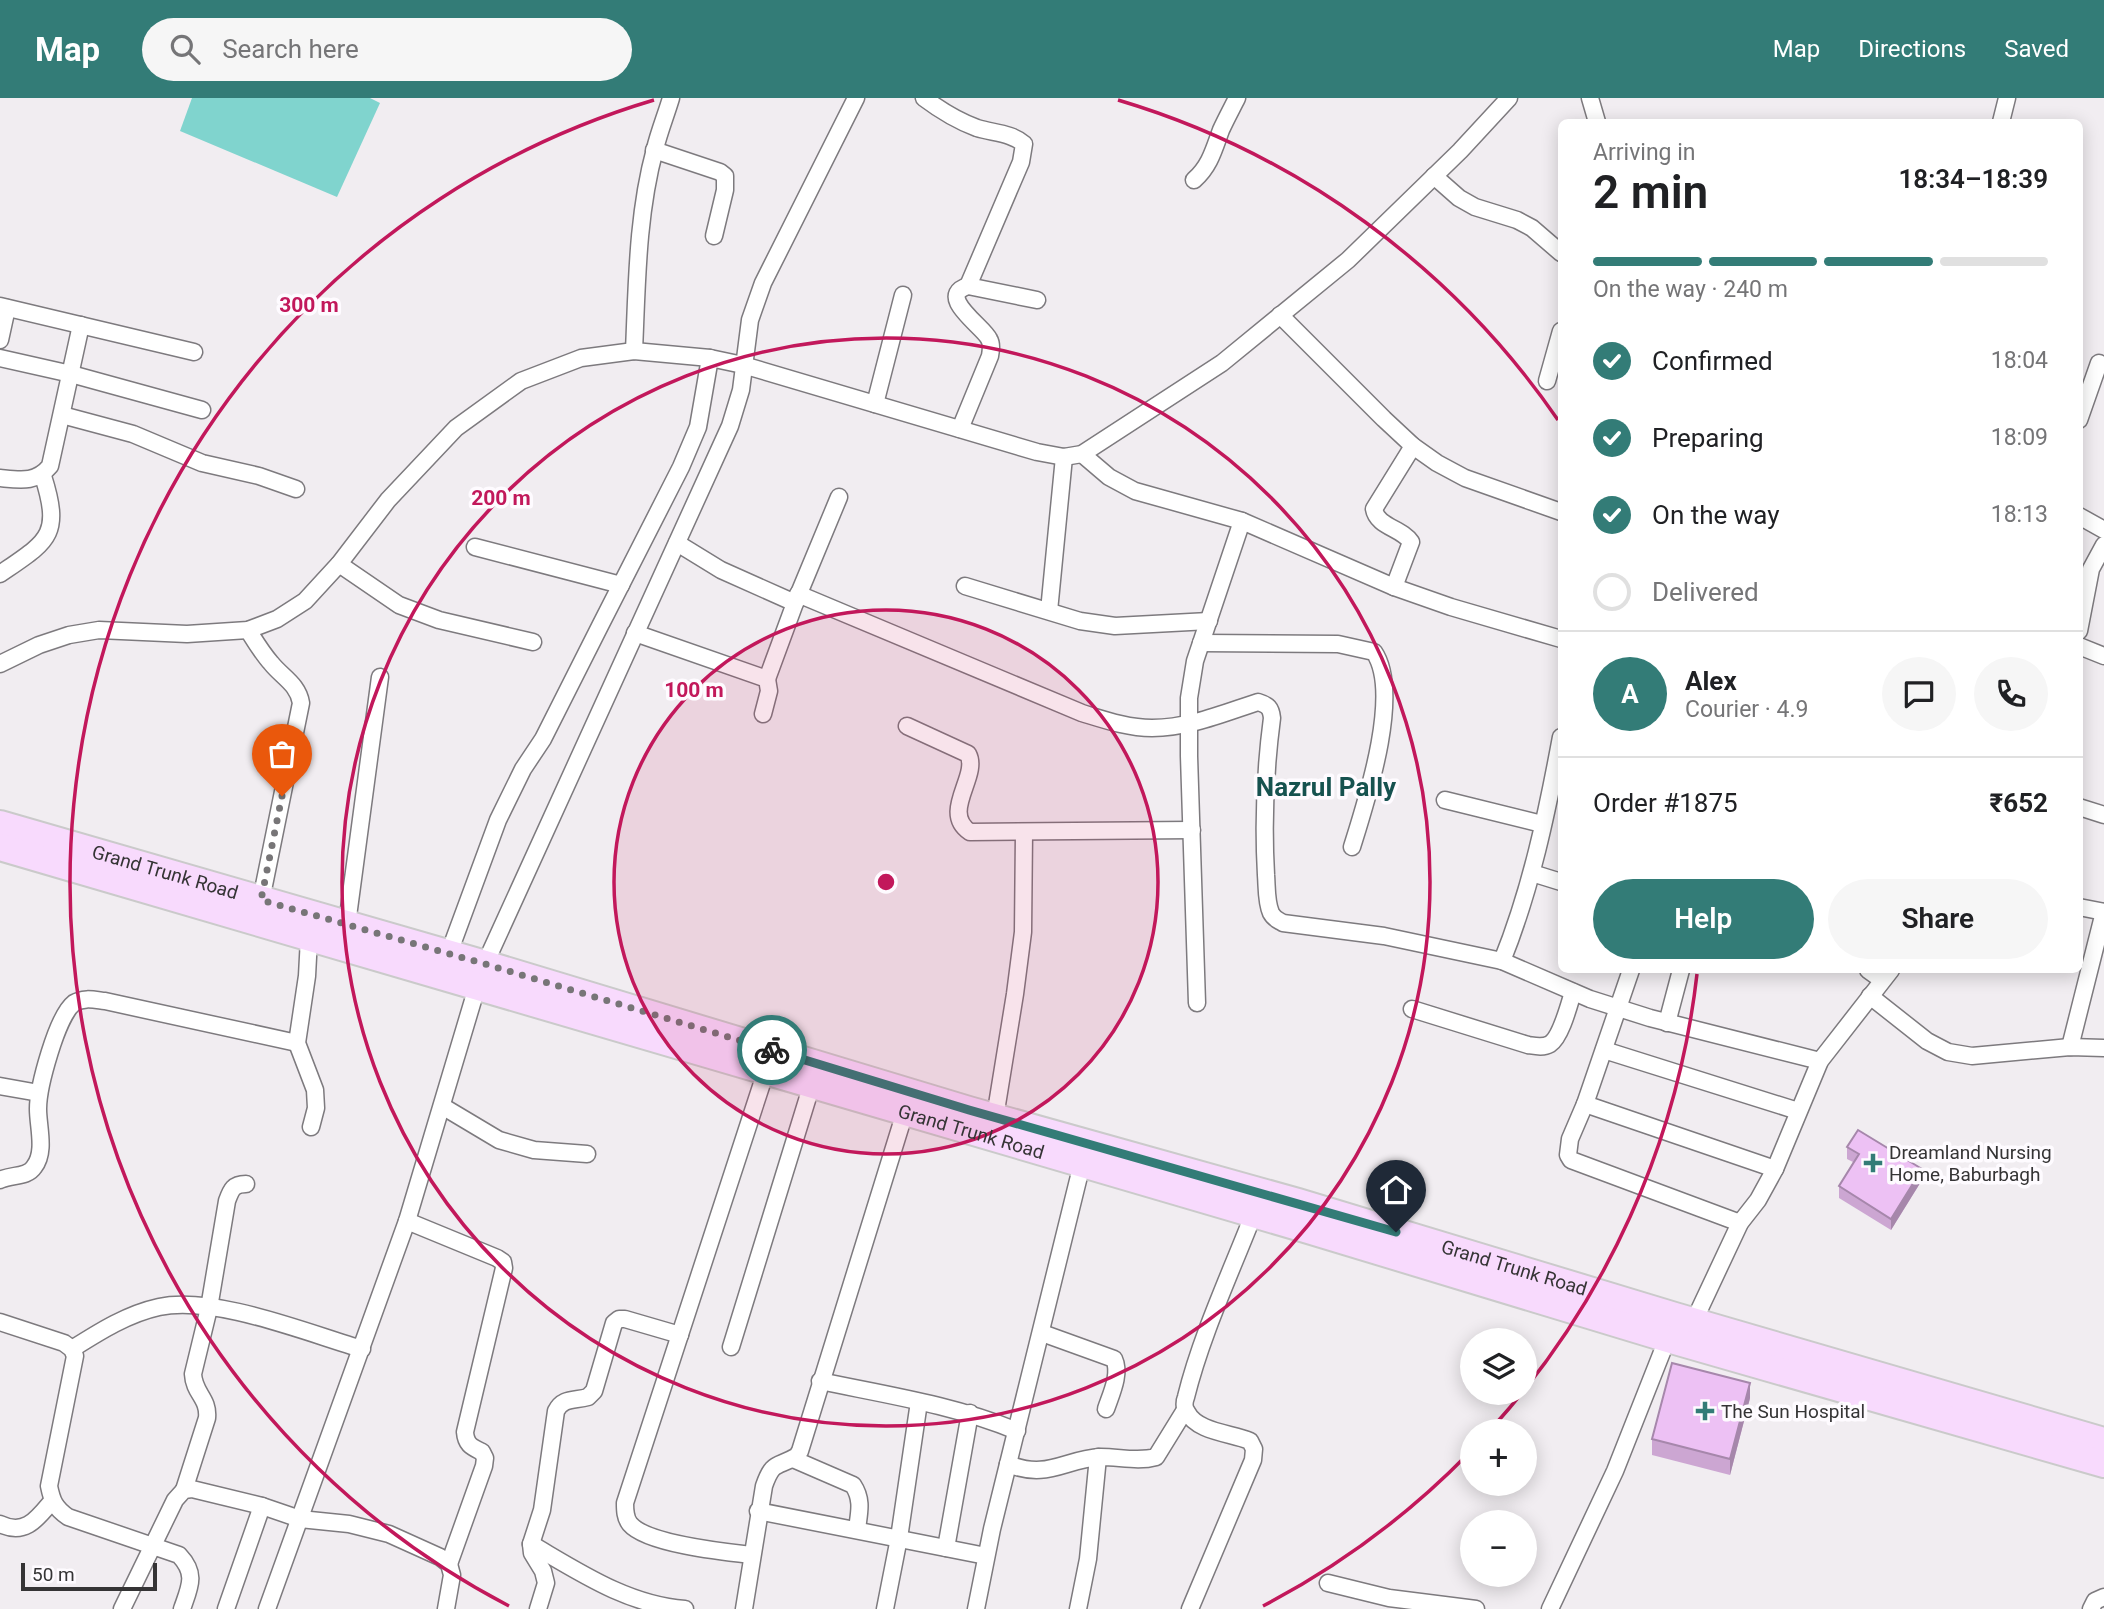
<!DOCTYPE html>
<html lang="en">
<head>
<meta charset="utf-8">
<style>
  :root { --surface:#fff; --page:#f6f6f6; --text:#202124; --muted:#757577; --line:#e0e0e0; --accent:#337c77 }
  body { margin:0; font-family:Roboto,sans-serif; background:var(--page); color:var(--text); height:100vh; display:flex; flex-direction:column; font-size:26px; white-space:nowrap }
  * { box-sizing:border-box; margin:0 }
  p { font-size:23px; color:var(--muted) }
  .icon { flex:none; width:38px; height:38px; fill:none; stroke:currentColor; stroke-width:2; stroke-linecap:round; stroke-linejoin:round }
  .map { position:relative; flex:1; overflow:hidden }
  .details { position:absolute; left:1558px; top:21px; width:525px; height:854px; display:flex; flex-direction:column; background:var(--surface); border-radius:10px; box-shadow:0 4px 18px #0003 }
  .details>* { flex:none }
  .fabs { position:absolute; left:1460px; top:1230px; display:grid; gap:14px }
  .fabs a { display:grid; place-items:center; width:77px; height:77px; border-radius:50%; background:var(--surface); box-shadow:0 4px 18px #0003; font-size:35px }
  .scale { position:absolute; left:21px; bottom:18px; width:136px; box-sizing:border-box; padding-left:7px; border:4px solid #353435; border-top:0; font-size:19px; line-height:24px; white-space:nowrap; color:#353435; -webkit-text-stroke:5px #fefbff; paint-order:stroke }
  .pin { position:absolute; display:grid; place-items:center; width:60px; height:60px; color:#fff; margin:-72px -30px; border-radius:50% 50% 50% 0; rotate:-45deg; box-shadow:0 0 7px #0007 }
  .pin .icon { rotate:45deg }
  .courier { position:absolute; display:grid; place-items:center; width:70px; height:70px; margin:-35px; border:5px solid #337c77; border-radius:50%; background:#fff; color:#222; box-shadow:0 2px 9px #0007 }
  .headline em { font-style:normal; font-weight:600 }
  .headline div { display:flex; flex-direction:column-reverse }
  .headline { display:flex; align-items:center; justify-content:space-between; height:119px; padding:0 35px }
  h1 { font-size:46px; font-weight:600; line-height:52px }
  .bar { display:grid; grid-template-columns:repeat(4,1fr); gap:10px 7px; align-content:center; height:84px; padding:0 35px }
  .bar i { height:9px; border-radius:5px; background:var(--line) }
  .bar .on { background:var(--accent) }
  .bar p { grid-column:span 4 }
  .line { display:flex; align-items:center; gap:18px; padding:0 35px; border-top:2px solid var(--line) }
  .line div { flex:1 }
  .round { display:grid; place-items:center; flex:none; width:74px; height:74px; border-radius:37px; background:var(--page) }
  ol { padding:0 35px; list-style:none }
  li { display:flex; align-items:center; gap:21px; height:77px }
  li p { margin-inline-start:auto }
  li .icon { padding:7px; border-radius:50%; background:var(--accent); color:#fff; stroke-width:4 }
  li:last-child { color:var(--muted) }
  li i { width:38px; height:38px; border:4px solid var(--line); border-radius:50% }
  .action { display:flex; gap:14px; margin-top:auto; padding:14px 35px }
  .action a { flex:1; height:80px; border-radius:42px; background:var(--accent); color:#fff; font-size:28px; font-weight:600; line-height:80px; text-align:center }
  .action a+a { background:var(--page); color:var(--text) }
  header { display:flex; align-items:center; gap:42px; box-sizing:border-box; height:98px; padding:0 35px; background:var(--accent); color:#fff }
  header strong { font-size:33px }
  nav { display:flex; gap:38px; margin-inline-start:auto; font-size:24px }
  .search { width:490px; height:63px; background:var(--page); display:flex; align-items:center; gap:18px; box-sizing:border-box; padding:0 24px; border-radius:38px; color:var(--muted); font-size:26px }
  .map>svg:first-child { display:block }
  .water { fill:#80d4ce }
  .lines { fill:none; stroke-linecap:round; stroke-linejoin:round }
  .minor-casing { stroke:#7d7a7e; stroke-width:19 }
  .primary-casing { stroke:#cacaca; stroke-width:30 }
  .minor { stroke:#fff; stroke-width:16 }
  .primary { stroke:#f8dafd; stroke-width:26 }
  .wall { fill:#cca6d2 }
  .shaded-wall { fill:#a687ab }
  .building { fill:#edc1f4; stroke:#a687ab; stroke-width:2 }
  .done { stroke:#777577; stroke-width:7; stroke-dasharray:0 12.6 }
  .route { stroke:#337c77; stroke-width:9 }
  .ring { fill:none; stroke:#c2185b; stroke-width:3.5 }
  .poi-dot { fill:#337c77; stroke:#fefbff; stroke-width:2.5 }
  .labels { text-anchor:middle; stroke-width:7; stroke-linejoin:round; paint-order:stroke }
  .street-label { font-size:19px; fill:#353435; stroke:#fefbff }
  .poi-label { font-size:19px; fill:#353435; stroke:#fefbff; text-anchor:start }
  .district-label { font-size:26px; font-weight:bold; fill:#16524f; stroke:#fefbff }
  .centre { fill:#c2185b; stroke:#fefbff; stroke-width:3.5 }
  .ring-label { font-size:21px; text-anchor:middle; font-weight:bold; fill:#c2185b; stroke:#fefbff; stroke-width:7; stroke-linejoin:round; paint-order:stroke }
</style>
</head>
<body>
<header>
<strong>Map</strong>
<div class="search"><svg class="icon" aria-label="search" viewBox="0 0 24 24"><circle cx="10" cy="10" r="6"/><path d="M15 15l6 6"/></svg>Search here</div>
<nav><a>Map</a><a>Directions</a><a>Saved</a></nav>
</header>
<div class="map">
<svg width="2104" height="1511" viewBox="0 0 2104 1511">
  <rect width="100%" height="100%" fill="#f1edf1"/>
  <path class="water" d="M192,0h178l10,5 -43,94 -157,-66z"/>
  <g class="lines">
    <g class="minor-casing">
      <g id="minor">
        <path d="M924,0c16,12 34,23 53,30 16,5 35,5 47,16l-3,18 -53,124"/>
        <path d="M1590,0l7,24"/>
        <path d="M2001,24l6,-24"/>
        <path d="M654,52l66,22 5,4v14l-11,46"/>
        <path d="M1434,78l25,22 16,9 42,13 15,8 29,25"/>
        <path d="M1194,82c16,-14 20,-31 27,-50 5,-11 11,-22 16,-32"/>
        <path d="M0,208l194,46"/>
        <path d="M1280,217l104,104 29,27 24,17 28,15 96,34"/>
        <path d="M0,242l7,-32"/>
        <path d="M634,253c3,-67 3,-136 21,-202 4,-17 11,-34 16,-51"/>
        <path d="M0,260l71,16 131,36"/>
        <path d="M1547,283l14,-50"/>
        <path d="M875,306l28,-109"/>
        <path d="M62,317l71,19 69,29 57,13 37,13"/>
        <path d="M2079,322l20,-57"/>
        <path d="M960,331l30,-73c1,-6 2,-12 -1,-17 -5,-12 -54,-43 -21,-53l69,14"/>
        <path d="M1082,356l27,23 26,14 107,30 152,66 57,20 110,32"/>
        <path d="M0,380c21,2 36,5 50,-12l31,-141"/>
        <path d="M2079,418l25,14"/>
        <path d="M677,445l44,27 74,33"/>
        <path d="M475,449l146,38"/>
        <path d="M339,466l60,41 40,15 94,22"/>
        <path d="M0,476c48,-33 62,-38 43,-98"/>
        <path d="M965,488l115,35 35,5 94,-5"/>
        <path d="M1394,489l17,-45c-9,-14 -34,-15 -37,-33l39,-63"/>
        <path d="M798,496l284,119c23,7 46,15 70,15 37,0 72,-15 106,-26 10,3 13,6 14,16 -7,53 -9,104 -6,157 1,12 0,27 5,38 3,6 7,7 12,10l101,13 118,25 88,38 60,19 170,43"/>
        <path d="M1049,513l15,-154"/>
        <path d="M248,532c7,11 14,23 23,33 11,14 27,21 30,40l-40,197"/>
        <path d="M2079,533l12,-62 13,-24"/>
        <path d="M635,535l132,46 2,12 -6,23"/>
        <path d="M1201,545l137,1 36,8c28,41 -8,150 -22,195"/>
        <path d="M2079,548l25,10"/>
        <path d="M0,566l39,-19 30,-10 30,-5 88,4 61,-4 29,-11 28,-18 34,-37 49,-64 68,-72 65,-47 60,-23 53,-7 76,7 33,7 294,87 27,5 18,-3 140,-91 126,-103 112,-109 49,-53"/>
        <path d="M767,581l28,-76 44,-106"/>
        <path d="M907,628l61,28c12,22 -28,58 2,78l222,-2"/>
        <path d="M1445,702l97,24"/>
        <path d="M2079,709l25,8"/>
        <path d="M1532,775l29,9"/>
        <path d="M2079,809l25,5"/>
        <path d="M347,826l33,-247"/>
        <path d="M309,840l-2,38 -10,67 18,47 1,18 -5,19"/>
        <path d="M449,855l49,-133 25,-51 20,-30 57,-113 81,-159 17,-40 12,-69"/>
        <path d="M1502,863c29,-72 45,-148 59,-224"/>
        <path d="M485,866l245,-538 11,-36 9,-70 13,-37 93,-185"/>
        <path d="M1631,872l-46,134 -15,35 -2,16 3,5 169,63"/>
        <path d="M1868,872l14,10"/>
        <path d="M1870,898l57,45 21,11 24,4 98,-9 34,1"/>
        <path d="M1197,905l-8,-247v-58l6,-37 47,-140"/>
        <path d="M1412,911l116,36c7,1 15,3 22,-1 11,-7 19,-39 23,-52"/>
        <path d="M1667,925l14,-53"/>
        <path d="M2070,949l34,-135"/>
        <path d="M1604,952l194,61"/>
        <path d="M0,988l39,7"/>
        <path d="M1585,1006l190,65"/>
        <path d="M442,1008l57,34 35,10 53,4"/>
        <path d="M995,1019l20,-123 8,-62 1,-100"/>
        <path d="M0,1082c11,-6 27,-2 34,-13 12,-15 4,-40 4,-58 0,-22 19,-93 36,-106 10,-6 21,-3 31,-2l192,42"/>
        <path d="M407,1123l90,37 6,4 1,6 -39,164c1,13 7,15 17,20l3,6 -1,8 -35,98"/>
        <path d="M1694,1223l46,-98 18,-23 17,-31 45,-108 71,-91"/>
        <path d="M0,1224l64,21 8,6 3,7 -26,130c3,15 6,22 19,31l111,38c18,19 11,31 3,54"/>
        <path d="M1042,1235l72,26c7,15 -3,35 -8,50"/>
        <path d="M731,1249l81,-263"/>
        <path d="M72,1251c27,-17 55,-35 87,-42 55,-12 148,26 203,42"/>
        <path d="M820,1283c67,14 134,24 197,50"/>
        <path d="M793,1361l60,26c10,15 6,28 4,44"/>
        <path d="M1008,1366c40,16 56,-5 93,-7 19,0 37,5 55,0l29,-47"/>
        <path d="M184,1392l23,-72c2,-20 -13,-24 -14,-44l16,-66 18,-107c4,-11 6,-17 19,-17"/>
        <path d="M758,1413l228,45"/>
        <path d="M0,1426c25,12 37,-5 52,-23"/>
        <path d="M531,1446c48,28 97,61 154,65"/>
        <path d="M946,1450l24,-135"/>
        <path d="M752,1457c-27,-3 -105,-11 -122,-31 -5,-6 -5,-14 -5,-21l141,-432"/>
        <path d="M1328,1485l61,15 87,11"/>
        <path d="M122,1511l53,-109 9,-10 8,-1 70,17 38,13 49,5 40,10 51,23 9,7 3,11 -6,34"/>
        <path d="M226,1511l36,-103"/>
        <path d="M267,1511l140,-388 70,-234"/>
        <path d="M538,1511l8,-26 -3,-12 -11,-18 -1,-9 11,-34 14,-99c7,-14 19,-10 32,-14l6,-6 20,-68 5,-4h6l55,16"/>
        <path d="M744,1511l20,-123c9,-26 13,-18 33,-30l3,-5 105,-339"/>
        <path d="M885,1511l14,-71 20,-136"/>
        <path d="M976,1511l16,-80 90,-365"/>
        <path d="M1078,1511l10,-50 10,-102"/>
        <path d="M1190,1511l63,-149 1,-11 -4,-8c-19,-8 -53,-9 -63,-29 -3,-4 -3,-10 -1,-15 15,-61 45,-125 68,-184"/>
        <path d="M1550,1511l65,-138 55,-139"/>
        <path d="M2091,1511l4,-8 9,-4"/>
      </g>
    </g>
    <g class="primary-casing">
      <g id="primary">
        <path id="s1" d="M0,726l485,140 484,146 329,92 377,114 429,125"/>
        <path id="s2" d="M0,749l1305,382 363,110 436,125"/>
      </g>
    </g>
    <use href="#minor" class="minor"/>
    <use href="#primary" class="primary"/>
  </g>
  <g class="wall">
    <path d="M1847,1049l75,33 -31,50 -52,-32v-12l14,-24 -6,-3z"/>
    <path d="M1750,1300l-20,77 -78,-20v-16z"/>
  </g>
  <g class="shaded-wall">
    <path d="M1922,1071v11l-31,50v-11z"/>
    <path d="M1750,1285v15l-20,77v-16z"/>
  </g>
  <g class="building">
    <path d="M1858,1032l64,39 -31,50 -52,-33 20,-32 -12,-7z"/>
    <path d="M1672,1265l78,20 -20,76 -78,-20z"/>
  </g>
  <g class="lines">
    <path class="done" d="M282,698l-21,104 224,64 287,86"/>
    <path class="route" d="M772,952l197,60 427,122"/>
  </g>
  <circle cx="886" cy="784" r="272" fill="#c2185b" fill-opacity=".12"/>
  <g class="ring">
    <circle cx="886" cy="784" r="272"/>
    <circle cx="886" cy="784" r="544"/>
    <path d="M1697 876A816 816 0 0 1 1492 1330M1468 1356A816 816 0 0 1 1263 1508M509 1508A816 816 0 0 1 654 2M1118 2A816 816 0 0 1 1558 322"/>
  </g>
  <g class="poi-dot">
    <path d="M1869.5 1054.5h7v7h7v7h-7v7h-7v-7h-7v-7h7z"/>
    <path d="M1701.5 1302.5h7v7h7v7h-7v7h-7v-7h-7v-7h7z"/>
  </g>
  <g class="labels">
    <g class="street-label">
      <text dy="7" stroke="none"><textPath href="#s1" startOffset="172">Grand Trunk Road</textPath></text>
      <text dy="7" stroke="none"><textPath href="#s2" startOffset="1012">Grand Trunk Road</textPath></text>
      <text dy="7" stroke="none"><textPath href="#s1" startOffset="1578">Grand Trunk Road</textPath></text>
    </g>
    <g class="poi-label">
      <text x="1889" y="1061">Dreamland Nursing<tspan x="1889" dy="22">Home, Baburbagh</tspan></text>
      <text x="1721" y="1320">The Sun Hospital</text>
    </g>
    <g class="district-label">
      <text x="1326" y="698">Nazrul Pally</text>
    </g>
  </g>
  <circle cx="886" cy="784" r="10" class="centre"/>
  <g class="ring-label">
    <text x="309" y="214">300 m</text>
    <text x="501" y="407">200 m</text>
    <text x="694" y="599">100 m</text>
  </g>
</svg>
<div class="fabs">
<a><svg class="icon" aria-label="layers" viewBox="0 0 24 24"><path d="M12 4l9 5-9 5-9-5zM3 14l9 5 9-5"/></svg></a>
<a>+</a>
<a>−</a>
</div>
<div class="scale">50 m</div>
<div class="pin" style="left:282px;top:698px;background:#ea580c"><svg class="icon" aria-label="bag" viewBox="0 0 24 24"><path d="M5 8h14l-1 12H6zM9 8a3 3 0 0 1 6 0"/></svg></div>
<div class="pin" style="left:1396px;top:1134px;background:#1f2937"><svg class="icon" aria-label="home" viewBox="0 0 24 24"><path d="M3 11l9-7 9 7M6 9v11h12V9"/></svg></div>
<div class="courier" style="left:772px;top:952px"><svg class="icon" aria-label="bike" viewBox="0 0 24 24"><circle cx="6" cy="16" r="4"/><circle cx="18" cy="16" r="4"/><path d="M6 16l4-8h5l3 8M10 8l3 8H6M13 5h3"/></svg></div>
<section class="details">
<div class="headline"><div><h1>2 min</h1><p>Arriving in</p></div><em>18:34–18:39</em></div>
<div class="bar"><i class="on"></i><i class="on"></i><i class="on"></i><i></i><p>On the way · 240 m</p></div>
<ol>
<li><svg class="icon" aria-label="check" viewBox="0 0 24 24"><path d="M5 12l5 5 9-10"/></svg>Confirmed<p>18:04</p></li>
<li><svg class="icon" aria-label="check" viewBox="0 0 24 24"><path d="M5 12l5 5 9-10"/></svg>Preparing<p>18:09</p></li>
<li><svg class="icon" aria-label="check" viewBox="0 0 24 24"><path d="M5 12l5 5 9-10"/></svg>On the way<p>18:13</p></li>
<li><i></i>Delivered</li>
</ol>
<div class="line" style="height:126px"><b class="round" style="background:var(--accent);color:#fff">A</b><div><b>Alex</b><p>Courier · 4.9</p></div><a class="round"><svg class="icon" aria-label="chat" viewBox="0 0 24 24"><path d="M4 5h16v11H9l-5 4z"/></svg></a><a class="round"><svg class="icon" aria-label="phone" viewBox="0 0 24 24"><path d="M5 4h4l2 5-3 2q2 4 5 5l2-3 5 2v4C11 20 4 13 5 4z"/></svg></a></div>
<div class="line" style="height:91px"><div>Order #1875</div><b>₹652</b></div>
<div class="action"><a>Help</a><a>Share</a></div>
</section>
</div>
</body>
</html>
